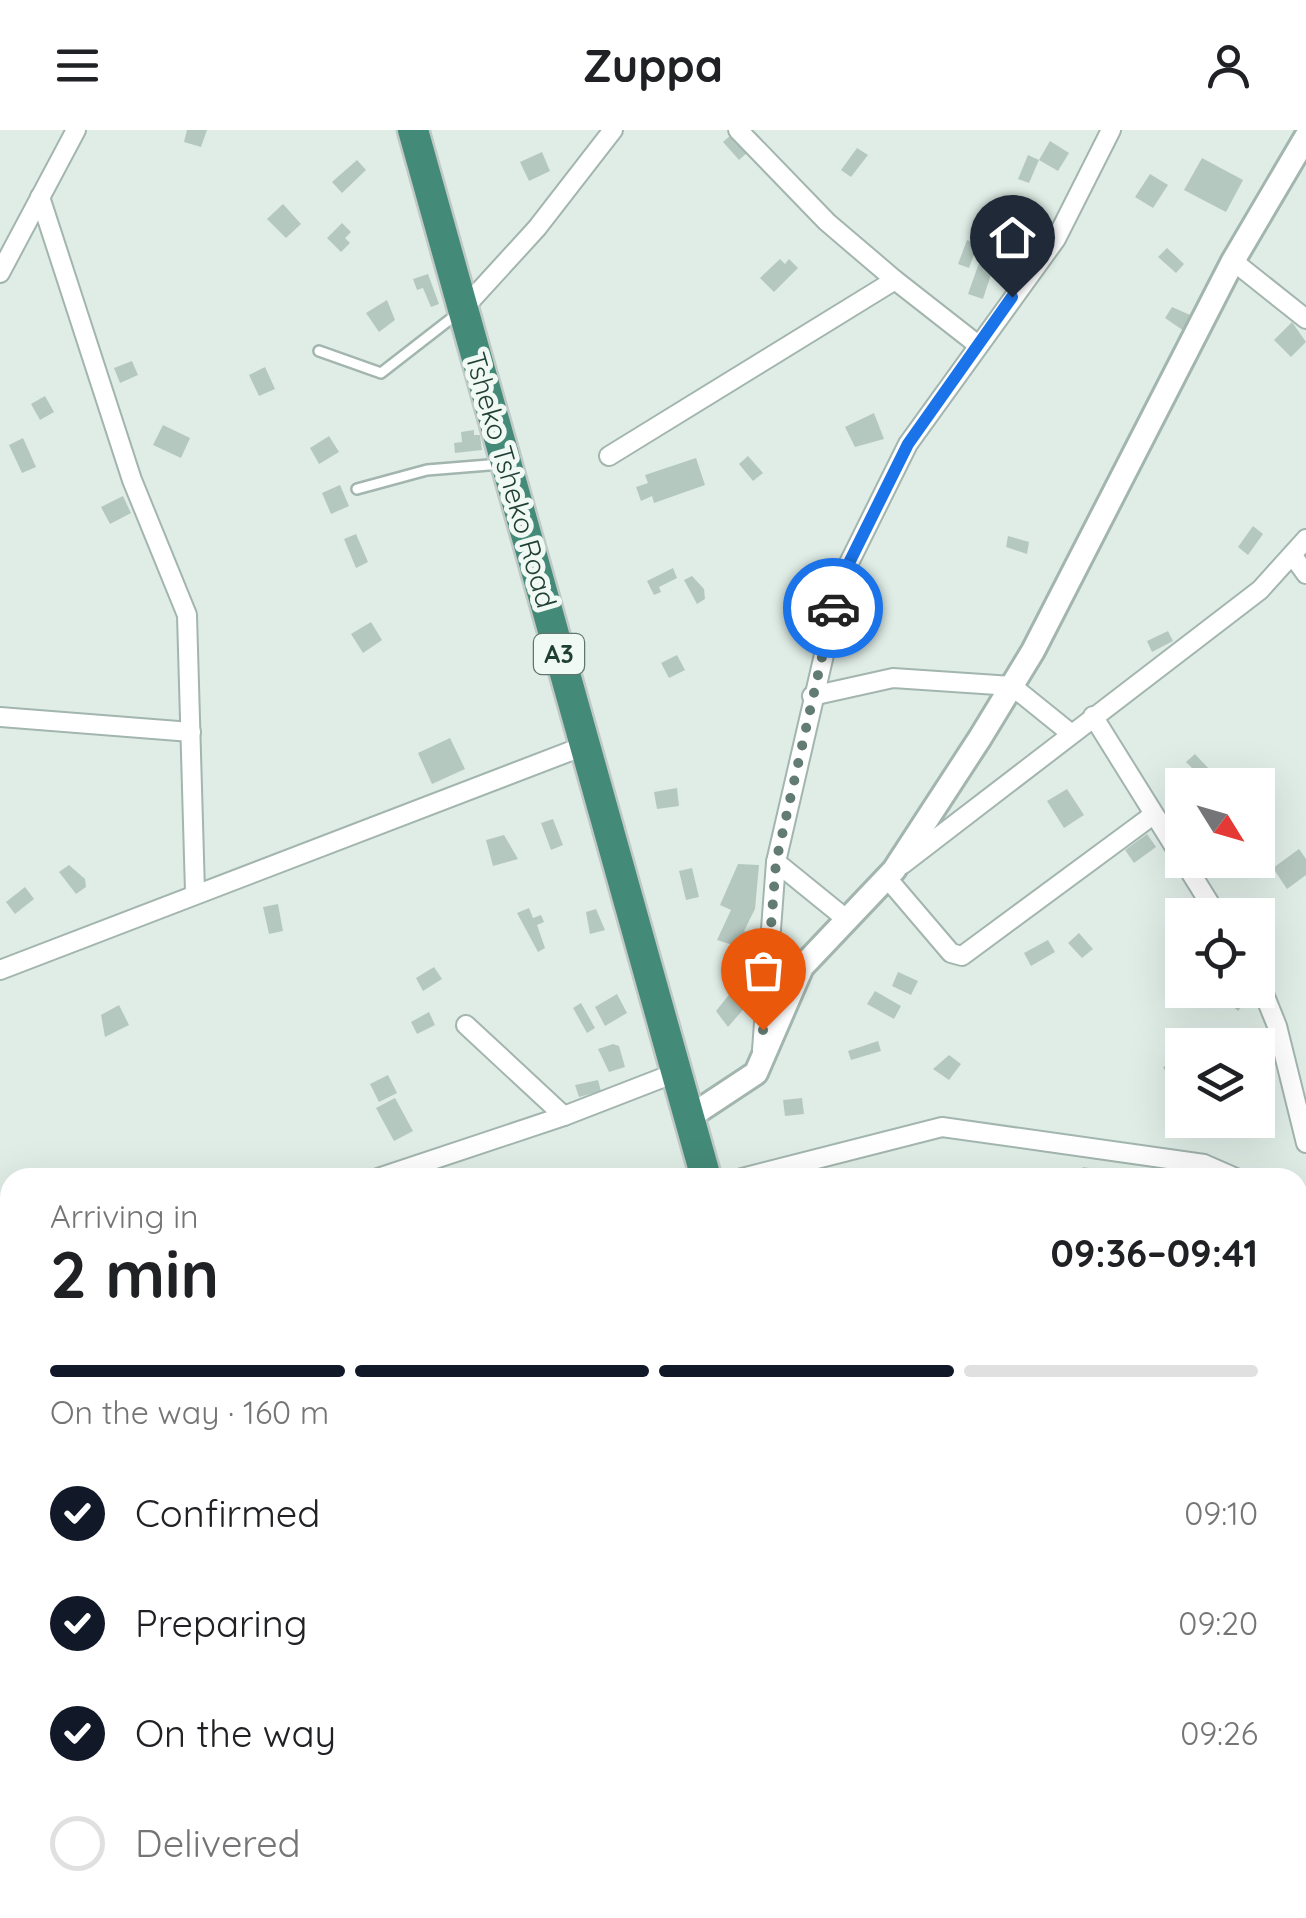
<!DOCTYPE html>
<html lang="en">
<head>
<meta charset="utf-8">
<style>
  :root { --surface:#fff; --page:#f2f2f2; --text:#202124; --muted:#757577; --line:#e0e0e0; --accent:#111827 }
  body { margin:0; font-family:Quicksand,sans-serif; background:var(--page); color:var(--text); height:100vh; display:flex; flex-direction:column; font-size:38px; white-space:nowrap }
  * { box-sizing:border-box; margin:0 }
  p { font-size:32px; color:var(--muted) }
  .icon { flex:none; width:55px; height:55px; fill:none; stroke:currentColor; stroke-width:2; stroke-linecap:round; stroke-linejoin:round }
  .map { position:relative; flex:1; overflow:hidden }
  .side { position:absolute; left:0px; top:1038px; width:1308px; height:752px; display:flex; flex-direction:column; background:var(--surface); border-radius:30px 30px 0 0; box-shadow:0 10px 40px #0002 }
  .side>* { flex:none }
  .needle { width:65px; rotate:127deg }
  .buttons { position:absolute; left:1165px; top:638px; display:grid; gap:20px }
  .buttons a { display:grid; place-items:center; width:110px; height:110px; border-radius:0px; background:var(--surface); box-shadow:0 10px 40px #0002; font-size:50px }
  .pin { position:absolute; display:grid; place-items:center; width:85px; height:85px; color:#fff; margin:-102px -42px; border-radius:50% 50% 50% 0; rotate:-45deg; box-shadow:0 0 10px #0007 }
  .pin .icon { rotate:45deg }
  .courier { position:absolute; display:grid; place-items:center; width:100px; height:100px; margin:-50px; border:8px solid #1a73e8; border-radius:50%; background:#fff; color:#222; box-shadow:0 2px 12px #0007 }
  .summary em { font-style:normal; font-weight:700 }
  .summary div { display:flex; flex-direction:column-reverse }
  .summary { display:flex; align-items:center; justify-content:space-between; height:170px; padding:0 50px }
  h1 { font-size:65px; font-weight:700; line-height:75px }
  .bar { display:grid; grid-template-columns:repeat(4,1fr); gap:15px 10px; align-content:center; height:120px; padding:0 50px }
  .bar i { height:12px; border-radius:8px; background:var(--line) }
  .bar .current { background:var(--accent) }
  .bar p { grid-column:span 4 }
  ol { padding:0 50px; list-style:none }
  li { display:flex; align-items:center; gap:30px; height:110px }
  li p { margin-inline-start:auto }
  li .icon { padding:10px; border-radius:50%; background:var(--accent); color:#fff; stroke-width:4 }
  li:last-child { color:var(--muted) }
  li i { width:55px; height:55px; border:5px solid var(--line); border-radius:50% }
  header { display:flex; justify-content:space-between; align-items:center; height:130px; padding:0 50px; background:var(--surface); font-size:45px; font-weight:700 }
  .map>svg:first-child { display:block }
  .building { fill:#b5c8bf }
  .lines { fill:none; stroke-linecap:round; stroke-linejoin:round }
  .service-casing { stroke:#a2b5ae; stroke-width:14 }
  .minor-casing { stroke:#a2b5ae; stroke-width:22 }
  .tertiary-casing { stroke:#a2b5ae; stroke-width:28 }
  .trunk-casing { stroke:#c0c9c6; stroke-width:35 }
  .service { stroke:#fff; stroke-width:9 }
  .minor { stroke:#fff; stroke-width:18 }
  .tertiary { stroke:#fff; stroke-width:22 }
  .trunk { stroke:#448a78; stroke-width:30 }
  .done { stroke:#637c73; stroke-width:10; stroke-dasharray:0 18 }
  .route { stroke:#1a73e8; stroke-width:12 }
  .labels { text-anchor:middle; stroke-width:10; stroke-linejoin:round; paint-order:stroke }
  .shield { fill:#f1f9f5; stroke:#5e776f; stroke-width:2.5 }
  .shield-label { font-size:25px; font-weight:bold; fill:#1f3f35 }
  .street-label { font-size:28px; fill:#1f3f35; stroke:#f1f9f5 }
</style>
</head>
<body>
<header><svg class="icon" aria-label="menu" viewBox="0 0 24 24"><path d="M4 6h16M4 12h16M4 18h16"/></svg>Zuppa<svg class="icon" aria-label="person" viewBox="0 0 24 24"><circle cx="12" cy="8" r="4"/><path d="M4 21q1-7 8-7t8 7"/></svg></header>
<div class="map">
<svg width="1306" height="1788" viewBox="0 0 1306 1788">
  <rect width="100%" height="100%" fill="#e0ede7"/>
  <g class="building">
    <path d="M187,0h20l-6,17 -17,-5z"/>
    <path d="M732,4l15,19 -8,7 -16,-18z"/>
    <path d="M1050,11l19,12 -11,18 -19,-11z"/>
    <path d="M857,18l11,7 -17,22 -10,-7z"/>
    <path d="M542,22l8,19 -21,10 -9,-19z"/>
    <path d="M1028,25l11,5 -10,23 -11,-4z"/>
    <path d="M1202,28l41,22 -17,32 -42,-22z"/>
    <path d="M357,30l9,10 -24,23 -10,-11z"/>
    <path d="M1150,44l18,11 -15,23 -18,-11z"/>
    <path d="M283,74l18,20 -15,14 -19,-19z"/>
    <path d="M342,93l9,9 -6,6 5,5 -9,9 -14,-14z"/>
    <path d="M967,110l11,4 -9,24 -11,-4z"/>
    <path d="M1018,115l12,8 -11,17 -12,-8z"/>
    <path d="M1167,118l17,16 -8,9 -18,-16z"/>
    <path d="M780,129l5,5 4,-5 9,9 -24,24 -14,-14z"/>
    <path d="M979,133l14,5 -10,31 -15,-5z"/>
    <path d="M428,144l11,30 -8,3 -8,-19 -6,2 -4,-11z"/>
    <path d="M387,170l8,20 -16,12 -13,-19z"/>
    <path d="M1172,177l25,11 -10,15 -22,-15z"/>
    <path d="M1292,192l14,20 -15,15 -17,-17z"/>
    <path d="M132,231l6,14 -18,8 -6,-15z"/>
    <path d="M265,237l10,22 -16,7 -10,-21z"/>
    <path d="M45,266l9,16 -14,8 -9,-16z"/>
    <path d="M874,283l10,26 -29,8 -10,-20z"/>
    <path d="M163,295l27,13 -9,20 -28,-13z"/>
    <path d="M474,300v5h6l2,15 -27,3 -1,-10 8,-1 -1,-10z"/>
    <path d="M329,306l10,16 -20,12 -9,-16z"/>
    <path d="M23,308l13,29 -14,6 -13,-28z"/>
    <path d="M748,326l15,17 -10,8 -14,-17z"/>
    <path d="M696,328l9,27 -51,18 -2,-7 -11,5 -5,-14 12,-4 -3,-8z"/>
    <path d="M340,355l9,21 -18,8 -9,-21z"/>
    <path d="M123,366l8,17 -21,11 -9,-17z"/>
    <path d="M1253,396l10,8 -15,21 -10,-8z"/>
    <path d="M356,404l12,28 -12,6 -12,-29z"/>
    <path d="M1008,406l21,6 -2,12 -21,-7z"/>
    <path d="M673,438l4,10 -18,9 2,5 -7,3 -7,-14z"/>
    <path d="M692,446l12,13 1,10 -8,5 -13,-24z"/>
    <path d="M371,492l11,18 -19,13 -12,-19z"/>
    <path d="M1168,501l5,10 -21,11 -5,-11z"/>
    <path d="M677,525l8,15 -16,8 -8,-15z"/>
    <path d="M450,608l15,31 -33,15 -14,-31z"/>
    <path d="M1195,624l15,16 -15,15h-7l-4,-5 10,-10 -8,-8z"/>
    <path d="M677,658l2,18 -22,3 -3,-17z"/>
    <path d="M1067,659l17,26 -20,13 -17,-27z"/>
    <path d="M553,689l10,26 -12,5 -10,-27z"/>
    <path d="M1147,704l9,13 -22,16 -9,-13z"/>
    <path d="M504,705l14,24 -25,7 -7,-26z"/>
    <path d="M1299,719l7,10v16l-19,14 -14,-21z"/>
    <path d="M738,734l21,1 -4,44 -11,22 6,2 -8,15 -25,-8 14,-30 -11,-5z"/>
    <path d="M69,735l16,14 1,8 -10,7 -17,-22z"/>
    <path d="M692,738l7,29 -13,3 -7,-29z"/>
    <path d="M25,757l9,12 -19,15 -9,-12z"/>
    <path d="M278,774l5,27 -14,3 -6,-27z"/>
    <path d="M529,778l4,10 8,-3 3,7 -7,3 8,23 -7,4 -21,-39z"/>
    <path d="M596,779l9,21 -15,4 -4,-22z"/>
    <path d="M1079,803l14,16 -11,9 -14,-15z"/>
    <path d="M1048,810l7,12 -24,14 -7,-13z"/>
    <path d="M434,837l8,12 -19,12 -7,-13z"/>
    <path d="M898,842l20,9 -7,14 -19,-9z"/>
    <path d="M740,851l14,16 -26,30 -12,-16z"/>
    <path d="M1226,860h12l10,9 -10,12 -17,-15z"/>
    <path d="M875,861l26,15 -7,13 -27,-15z"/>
    <path d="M617,864l10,19 -22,13 -10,-19z"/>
    <path d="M581,873l14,25 -8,5 -14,-25z"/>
    <path d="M119,875l10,20 -24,12 -4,-22z"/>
    <path d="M429,882l6,13 -18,9 -6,-12z"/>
    <path d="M878,911l3,10 -30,9 -3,-9z"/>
    <path d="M613,914l6,2 6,21 -16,5 -11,-23z"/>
    <path d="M949,925l12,9 -12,16 -16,-11z"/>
    <path d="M1181,928l1,25 -8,5 -11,-21z"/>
    <path d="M388,945l9,18 -18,9 -9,-18z"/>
    <path d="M1258,945l11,10 -8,9 11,8 -14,17z"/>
    <path d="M598,950l3,11 -22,6 -4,-12z"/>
    <path d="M395,968l18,33 -19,10 -18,-33z"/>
    <path d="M802,968l2,16 -19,2 -2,-16z"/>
    <path d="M1083,1037l49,8v3h-51z"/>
    <path d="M257,1780h31l4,8h-46z"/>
  </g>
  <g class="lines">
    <g class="service-casing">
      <g id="service">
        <path d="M319,221l62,22 76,-59"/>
        <path d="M357,359l70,-19 74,-6"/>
      </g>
    </g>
    <g class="minor-casing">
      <g id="minor">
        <path d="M738,0l89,92 68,58"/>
        <path d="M40,67l92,283 55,135 8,277"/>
        <path d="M1233,131l73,58"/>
        <path d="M0,143l76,-143"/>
        <path d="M463,179l74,-81 76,-98"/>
        <path d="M609,326l286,-176 83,65"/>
        <path d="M1293,426l13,18"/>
        <path d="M812,566l81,-18 119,8 57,46"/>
        <path d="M1093,586l124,199"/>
        <path d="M0,587l191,15"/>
        <path d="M776,732l69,56"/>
        <path d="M903,734l357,-274 46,-51"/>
        <path d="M887,748l64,75 11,3 191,-141"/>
        <path d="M0,840l584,-224"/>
        <path d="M1258,849l19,47 29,117"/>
        <path d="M466,895l98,91"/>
        <path d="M762,920l14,-188 66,-285 66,-133 148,-205 55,-109"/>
        <path d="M378,1048l186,-62 111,-43"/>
        <path d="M742,1048l200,-51 262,37 32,14"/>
        <path d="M0,1079l10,15"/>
        <path d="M1298,1082l8,5"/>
        <path d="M1298,1443l8,7"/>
        <path d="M1298,1478l8,-12"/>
        <path d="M1298,1518l8,9"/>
        <path d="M158,1780l3,8"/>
        <path d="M459,1780l4,8"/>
        <path d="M730,1780l17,8"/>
        <path d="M110,1788l23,-8"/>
        <path d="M515,1788l12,-8"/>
        <path d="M973,1788l10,-8"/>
      </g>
    </g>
    <g class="tertiary-casing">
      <path id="tertiary" d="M688,988l68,-45 46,-106 92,-97 86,-132 53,-87 200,-390 73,-124"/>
    </g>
    <g class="trunk-casing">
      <g id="trunk">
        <path d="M413,0l293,1048"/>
        <path d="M914,1780l2,8"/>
      </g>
    </g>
    <use href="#service" class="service"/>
    <use href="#minor" class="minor"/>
    <use href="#tertiary" class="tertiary"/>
    <use href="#trunk" class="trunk"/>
  </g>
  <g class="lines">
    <path class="done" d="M763,900l13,-168 57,-254"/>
    <path class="route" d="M833,478l9,-31 66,-133 104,-147"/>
  </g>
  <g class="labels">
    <rect class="shield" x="534" y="504" width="50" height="40" rx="8"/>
    <g class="shield-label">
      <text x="559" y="533">A3</text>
    </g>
    <g class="street-label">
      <text transform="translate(511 350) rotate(74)" y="10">Tsheko Tsheko Road</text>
    </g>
  </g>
</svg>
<div class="buttons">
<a><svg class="needle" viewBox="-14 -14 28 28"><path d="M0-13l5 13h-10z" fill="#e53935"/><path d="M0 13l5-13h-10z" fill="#757577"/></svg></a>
<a><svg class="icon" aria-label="locate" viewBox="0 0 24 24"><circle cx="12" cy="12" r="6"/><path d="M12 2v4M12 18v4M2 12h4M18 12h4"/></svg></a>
<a><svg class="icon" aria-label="layers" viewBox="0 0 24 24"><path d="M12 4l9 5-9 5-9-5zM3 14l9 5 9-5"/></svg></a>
</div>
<div class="pin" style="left:763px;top:900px;background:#ea580c"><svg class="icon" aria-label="bag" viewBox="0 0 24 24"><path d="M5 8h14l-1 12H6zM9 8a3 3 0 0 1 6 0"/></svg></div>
<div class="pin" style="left:1012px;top:167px;background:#1f2937"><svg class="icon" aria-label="home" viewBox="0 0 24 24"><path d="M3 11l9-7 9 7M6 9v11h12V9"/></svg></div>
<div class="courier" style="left:833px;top:478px"><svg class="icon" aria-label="car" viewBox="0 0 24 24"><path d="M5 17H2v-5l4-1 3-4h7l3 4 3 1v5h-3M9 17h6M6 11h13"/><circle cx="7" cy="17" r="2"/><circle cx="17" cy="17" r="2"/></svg></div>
<section class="side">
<div class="summary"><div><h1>2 min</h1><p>Arriving in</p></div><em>09:36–09:41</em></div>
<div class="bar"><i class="current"></i><i class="current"></i><i class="current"></i><i></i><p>On the way · 160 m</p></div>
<ol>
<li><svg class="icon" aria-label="check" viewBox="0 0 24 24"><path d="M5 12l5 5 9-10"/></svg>Confirmed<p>09:10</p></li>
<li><svg class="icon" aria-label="check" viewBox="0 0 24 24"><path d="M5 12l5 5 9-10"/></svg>Preparing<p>09:20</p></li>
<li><svg class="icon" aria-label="check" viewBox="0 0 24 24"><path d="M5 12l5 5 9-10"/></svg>On the way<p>09:26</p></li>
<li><i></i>Delivered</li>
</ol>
</section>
</div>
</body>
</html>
